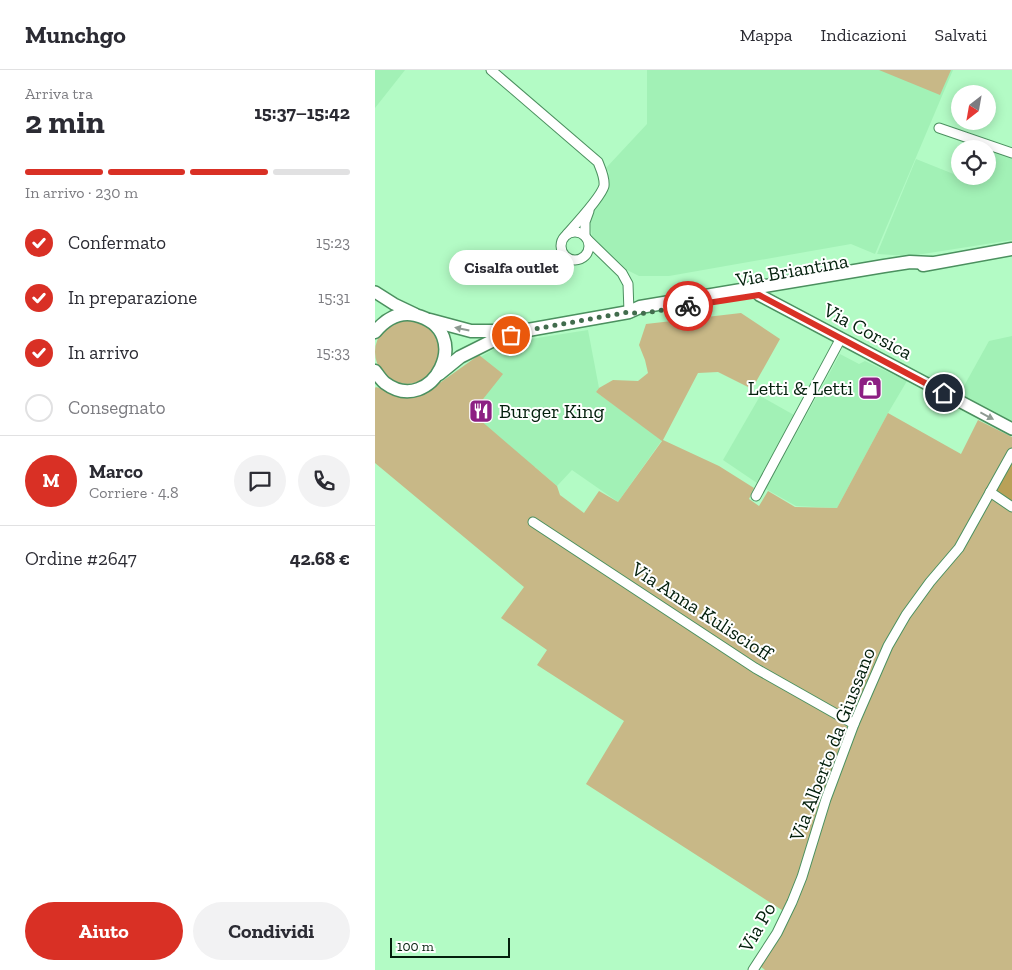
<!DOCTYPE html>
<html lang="it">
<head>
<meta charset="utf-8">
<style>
  :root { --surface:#fff; --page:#f2f2f3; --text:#2b2b33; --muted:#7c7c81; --line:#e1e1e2; --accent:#d93025 }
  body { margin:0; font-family:"Zilla Slab",serif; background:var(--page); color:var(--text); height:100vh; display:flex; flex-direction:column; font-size:19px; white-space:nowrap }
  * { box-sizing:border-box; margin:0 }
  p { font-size:16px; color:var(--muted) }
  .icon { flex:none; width:28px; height:28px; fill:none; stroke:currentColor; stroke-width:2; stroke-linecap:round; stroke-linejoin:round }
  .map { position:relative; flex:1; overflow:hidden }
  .drawer { display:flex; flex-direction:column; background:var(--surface); width:375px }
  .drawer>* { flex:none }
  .needle { width:32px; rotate:211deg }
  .fabs { position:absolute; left:576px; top:15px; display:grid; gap:10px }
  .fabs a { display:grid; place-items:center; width:45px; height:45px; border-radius:50%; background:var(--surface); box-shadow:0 2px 12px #0003; font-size:25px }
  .scale { position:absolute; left:15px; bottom:12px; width:120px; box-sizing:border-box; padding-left:5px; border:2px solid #031f0c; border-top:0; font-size:14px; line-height:18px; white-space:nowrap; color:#031f0c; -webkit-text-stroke:4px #fff; paint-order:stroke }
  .pin { position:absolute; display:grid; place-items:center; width:42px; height:42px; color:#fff; margin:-21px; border:2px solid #fff; border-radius:50%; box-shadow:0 1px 5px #0007 }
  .courier { position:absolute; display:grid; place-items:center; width:50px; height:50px; margin:-25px; border:4px solid #d93025; border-radius:50%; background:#fff; color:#222; box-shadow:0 1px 6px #0007 }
  .bubble { position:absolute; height:35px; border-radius:18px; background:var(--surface); box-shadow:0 2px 12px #0003; font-size:16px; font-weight:700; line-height:35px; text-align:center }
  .summary em { font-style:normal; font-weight:700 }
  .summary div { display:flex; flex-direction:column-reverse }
  .summary { display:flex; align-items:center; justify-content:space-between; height:85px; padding:0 25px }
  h1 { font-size:32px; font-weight:700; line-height:38px }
  .bar { display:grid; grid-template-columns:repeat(4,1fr); gap:8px 5px; align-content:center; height:60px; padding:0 25px }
  .bar i { height:6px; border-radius:4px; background:var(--line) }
  .bar .selected { background:var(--accent) }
  .bar p { grid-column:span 4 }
  .line { display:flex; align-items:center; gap:12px; padding:0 25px; border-top:1px solid var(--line) }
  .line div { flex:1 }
  .round { display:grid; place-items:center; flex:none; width:52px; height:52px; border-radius:26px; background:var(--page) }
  ol { padding:0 25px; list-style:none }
  li { display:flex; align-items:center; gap:15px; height:55px }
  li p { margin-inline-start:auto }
  li .icon { padding:5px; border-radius:50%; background:var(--accent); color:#fff; stroke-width:4 }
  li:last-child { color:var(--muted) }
  li i { width:28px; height:28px; border:2px solid var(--line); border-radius:50% }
  .primary-button { display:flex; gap:10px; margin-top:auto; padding:10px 25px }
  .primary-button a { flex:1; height:58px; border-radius:30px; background:var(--accent); color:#fff; font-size:20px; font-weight:700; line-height:58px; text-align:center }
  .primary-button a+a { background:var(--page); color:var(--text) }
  header { display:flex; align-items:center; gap:30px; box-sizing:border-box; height:70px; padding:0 25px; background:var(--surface); border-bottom:1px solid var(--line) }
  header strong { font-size:24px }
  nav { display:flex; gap:28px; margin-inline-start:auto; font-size:18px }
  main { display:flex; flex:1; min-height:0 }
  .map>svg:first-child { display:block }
  .built { fill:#a2f1b6 }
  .green { fill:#c8b887 }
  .forest { fill:#b9a158 }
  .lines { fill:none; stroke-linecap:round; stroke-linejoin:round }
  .minor-casing { stroke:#4b905f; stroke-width:11 }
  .tertiary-casing { stroke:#4b905f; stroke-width:14 }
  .secondary-casing { stroke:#4b905f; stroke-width:15 }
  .minor { stroke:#fff; stroke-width:9 }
  .tertiary { stroke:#fff; stroke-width:11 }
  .secondary { stroke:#fff; stroke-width:12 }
  .oneway { fill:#8e9a92 }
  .done { stroke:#416c4d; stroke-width:5; stroke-dasharray:0 9 }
  .route { stroke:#d93025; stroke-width:6 }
  .labels { text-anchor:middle; stroke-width:4; stroke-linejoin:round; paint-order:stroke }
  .street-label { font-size:20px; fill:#031f0c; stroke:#fff }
  .poi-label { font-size:20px; fill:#031f0c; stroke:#fff; text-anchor:end }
</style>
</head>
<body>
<header>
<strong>Munchgo</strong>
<nav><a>Mappa</a><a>Indicazioni</a><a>Salvati</a></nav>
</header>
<main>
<section class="drawer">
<div class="summary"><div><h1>2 min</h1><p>Arriva tra</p></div><em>15:37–15:42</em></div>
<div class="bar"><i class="selected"></i><i class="selected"></i><i class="selected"></i><i></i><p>In arrivo · 230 m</p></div>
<ol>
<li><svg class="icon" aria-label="check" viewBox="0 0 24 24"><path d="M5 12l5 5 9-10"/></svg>Confermato<p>15:23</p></li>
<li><svg class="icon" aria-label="check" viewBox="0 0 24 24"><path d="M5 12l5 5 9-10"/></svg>In preparazione<p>15:31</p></li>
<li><svg class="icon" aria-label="check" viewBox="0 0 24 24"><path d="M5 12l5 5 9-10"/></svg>In arrivo<p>15:33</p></li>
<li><i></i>Consegnato</li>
</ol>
<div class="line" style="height:90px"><b class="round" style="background:var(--accent);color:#fff">M</b><div><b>Marco</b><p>Corriere · 4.8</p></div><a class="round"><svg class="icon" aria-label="chat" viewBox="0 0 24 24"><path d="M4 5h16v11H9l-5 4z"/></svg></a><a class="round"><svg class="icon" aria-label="phone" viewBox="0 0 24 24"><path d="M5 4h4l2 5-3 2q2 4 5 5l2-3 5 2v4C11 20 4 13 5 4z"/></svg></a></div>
<div class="line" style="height:65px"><div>Ordine #2647</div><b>42.68 €</b></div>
<div class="primary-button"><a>Aiuto</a><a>Condividi</a></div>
</section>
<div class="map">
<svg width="637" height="900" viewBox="0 0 637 900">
  <rect width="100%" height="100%" fill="#b3fbc5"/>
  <g class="built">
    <path d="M0,0h30l-30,38z"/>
    <path d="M272,0h306l-78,184 -24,-10 -182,32h-30l-12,-6 -35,-32 -2,-21 16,-27 3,-18 -3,-4 41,-44z"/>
    <path d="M613,81l24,8v81l-102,16 -33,-2 39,-95 40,16 4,-8v9h27z"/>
    <path d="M213,260l11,58 -3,4 66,48 -44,62 -46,-32 -15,16 -22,-19 -27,13 -75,-86 34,-29 37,-22z"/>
    <path d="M637,266v89l-53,-30 30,-54z"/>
    <path d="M465,284l19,10 6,-3 42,20 -19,32 -51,95 -41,-2 -30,-17z"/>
    <path d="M385,326l34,19 -37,68 -34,-23z"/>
  </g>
  <g class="green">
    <path d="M504,0h72l-11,25z"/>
    <path d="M366,243l39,26 -28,50 -34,-17 -20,1 -35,67 56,26 35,22 -5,11 10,7 9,-15 27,16 42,1 51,-95 73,41 17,-34 34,17v533h-247l-5,-4 36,-61 -5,-4 -6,11 -199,-128 38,-63 -87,-56 10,-15 -46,-32 23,-31 -149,-124v-75l1,-1 27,9 24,-4 52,-37 24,19 -31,39 85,73 3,9 24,18 15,-22 19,11 44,-61 -66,-49 3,-4 14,-8 25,1 10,-8 -3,-13 -6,-15 7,-21z"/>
    <circle cx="32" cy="282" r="32"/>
  </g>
  <path class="forest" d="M637,387v44l-19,-11z"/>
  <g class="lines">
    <g class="minor-casing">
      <g id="minor">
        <path d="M116,0l107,92c3,8 7,15 6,24 -3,11 -28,38 -37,48"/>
        <path d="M564,58l73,25"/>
        <circle cx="200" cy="176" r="14"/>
        <path d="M210,166v-14l4,-11"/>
        <path d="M213,170l34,33 6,11 1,28"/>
        <path d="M615,422l22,15"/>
        <path d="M381,426l85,-158"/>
        <path d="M158,452l222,146 99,56"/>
        <path d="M378,900l24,-37 15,-31 10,-25 24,-78 28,-75 34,-78 18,-31 24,-33 29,-34 53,-95"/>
      </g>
    </g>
    <g class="tertiary-casing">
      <g id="tertiary">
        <path d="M0,222l19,12 21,10"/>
        <path d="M384,225l253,134"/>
      </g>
    </g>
    <g class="secondary-casing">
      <g id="secondary">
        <path d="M548,195l89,-16"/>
        <path d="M55,250l41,11h40"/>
        <path d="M0,262c10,-12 23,-21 40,-17 62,15 17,103 -30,68 -4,-3 -7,-8 -10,-12"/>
        <path d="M64,304l21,-17 34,-17 34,-10 101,-18 11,-5 244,-41 26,-4 21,1"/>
      </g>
    </g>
    <use href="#minor" class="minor"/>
    <use href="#tertiary" class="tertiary"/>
    <use href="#secondary" class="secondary"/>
  </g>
  <defs><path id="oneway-solid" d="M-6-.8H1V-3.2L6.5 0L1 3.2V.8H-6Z" transform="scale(1.25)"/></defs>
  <g class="oneway">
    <use href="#oneway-solid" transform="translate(87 259) rotate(-168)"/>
    <use href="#oneway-solid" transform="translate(612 346) rotate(28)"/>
  </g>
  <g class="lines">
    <path class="done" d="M136,265l18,-5 100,-18 10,2 49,-8"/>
    <path class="route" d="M313,236l71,-11 185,98"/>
  </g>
  <defs>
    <g id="shop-square" transform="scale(1.25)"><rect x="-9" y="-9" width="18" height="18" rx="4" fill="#8c1f83" stroke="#fff"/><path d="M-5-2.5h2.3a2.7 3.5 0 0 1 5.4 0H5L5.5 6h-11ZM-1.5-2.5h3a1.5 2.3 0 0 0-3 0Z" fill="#fff"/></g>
    <g id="restaurant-square" transform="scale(1.25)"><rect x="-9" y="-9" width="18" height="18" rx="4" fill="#8c1f83" stroke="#fff"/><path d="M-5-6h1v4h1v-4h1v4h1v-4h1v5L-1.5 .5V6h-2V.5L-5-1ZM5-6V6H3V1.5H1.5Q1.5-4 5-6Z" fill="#fff"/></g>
  </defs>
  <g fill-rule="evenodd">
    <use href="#shop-square" x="495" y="318"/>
    <use href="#restaurant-square" x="106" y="341"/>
  </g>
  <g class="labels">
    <g class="street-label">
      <text transform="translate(417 200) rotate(-10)" y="7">Via Briantina</text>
      <text transform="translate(493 261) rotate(28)" y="7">Via Corsica</text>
      <text transform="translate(327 541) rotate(33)" y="7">Via Anna Kuliscioff</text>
      <text transform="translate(457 674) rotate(-69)" y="7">Via Alberto da Giussano</text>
      <text transform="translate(382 857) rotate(-60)" y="7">Via Po</text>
    </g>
    <g class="poi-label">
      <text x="478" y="325">Letti &amp; Letti</text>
      <text x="124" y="348" text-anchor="start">Burger King</text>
    </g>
  </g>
</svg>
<div class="fabs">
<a><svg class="needle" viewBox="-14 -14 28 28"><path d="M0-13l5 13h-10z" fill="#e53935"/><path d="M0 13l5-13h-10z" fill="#7c7c81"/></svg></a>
<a><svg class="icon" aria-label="locate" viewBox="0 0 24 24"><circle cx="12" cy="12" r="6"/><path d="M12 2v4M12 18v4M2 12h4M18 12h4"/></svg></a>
</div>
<div class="scale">100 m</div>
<div class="pin" style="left:136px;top:265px;background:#ea580c"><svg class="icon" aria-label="bag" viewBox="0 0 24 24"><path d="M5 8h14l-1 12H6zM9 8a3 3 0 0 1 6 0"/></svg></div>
<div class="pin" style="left:569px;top:323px;background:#1f2937"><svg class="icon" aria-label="home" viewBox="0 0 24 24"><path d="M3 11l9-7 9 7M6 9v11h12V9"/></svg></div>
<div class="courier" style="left:313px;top:236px"><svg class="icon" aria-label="bike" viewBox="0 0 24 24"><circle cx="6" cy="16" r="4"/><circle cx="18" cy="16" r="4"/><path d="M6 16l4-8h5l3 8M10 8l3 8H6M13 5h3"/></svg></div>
<div class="bubble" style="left:74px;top:180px;width:125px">Cisalfa outlet</div>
</div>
</main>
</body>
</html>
